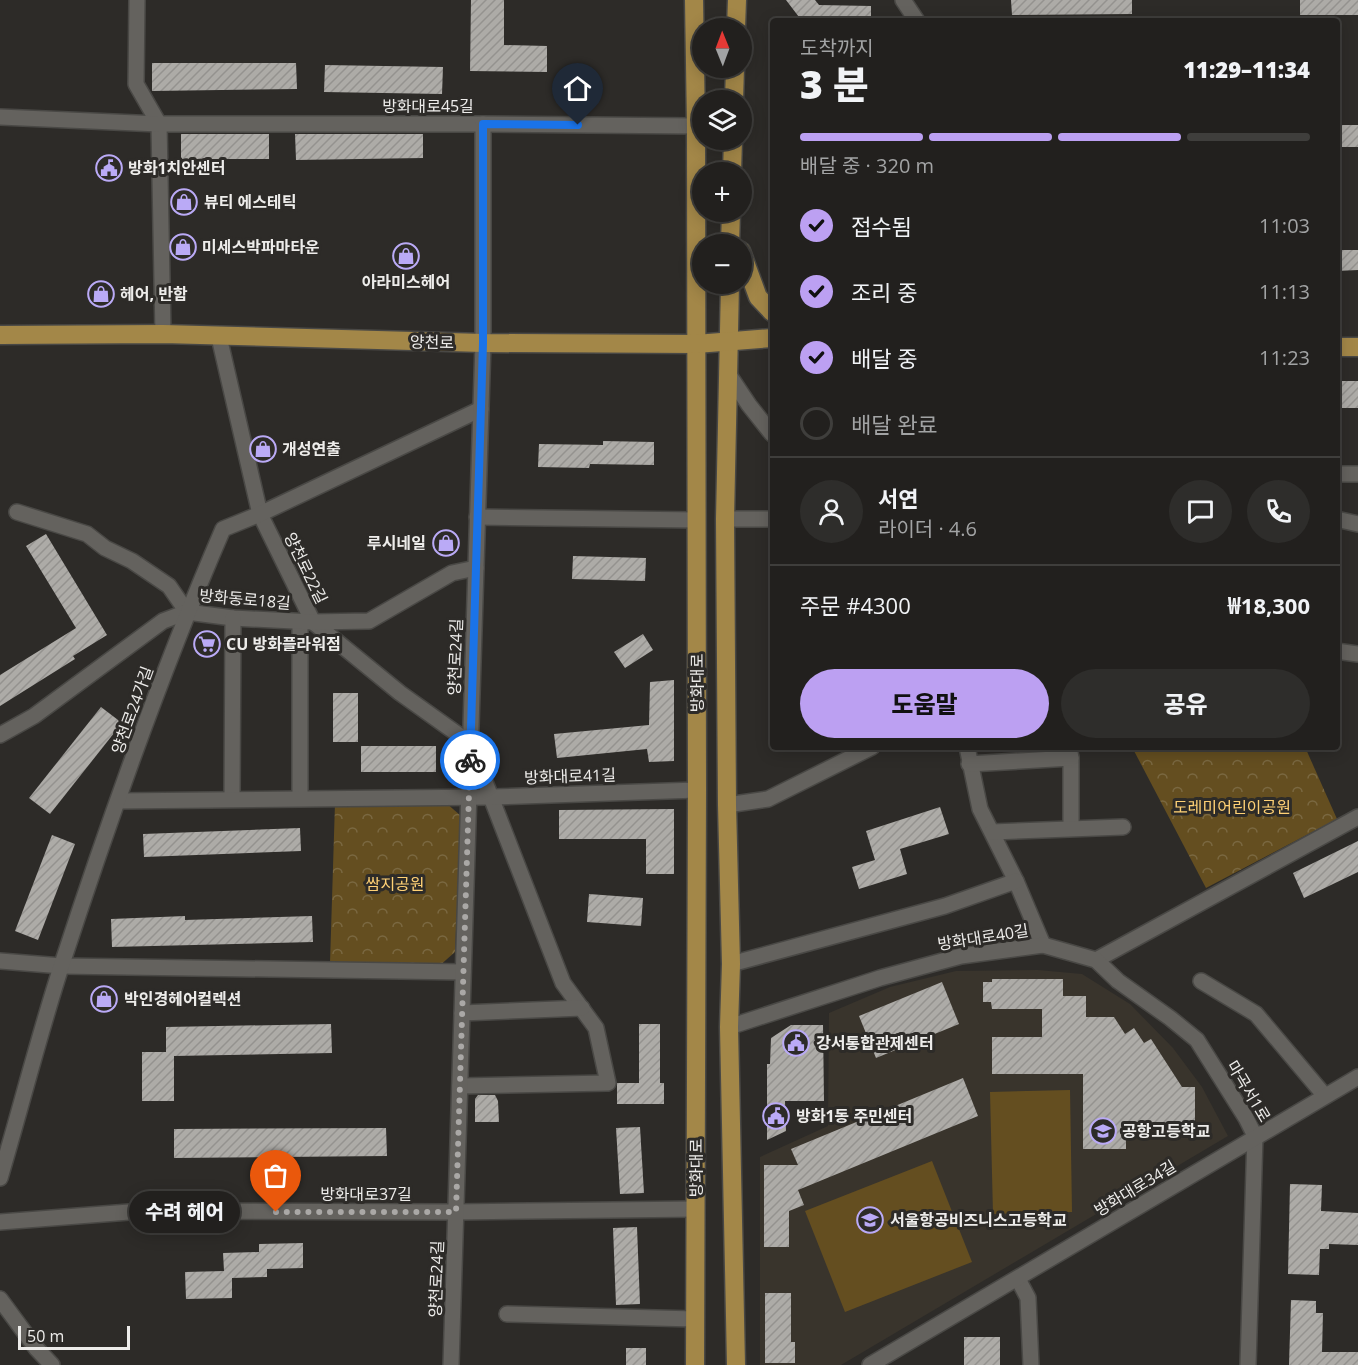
<!DOCTYPE html>
<html lang="ko">
<head>
<meta charset="utf-8">
<style>
  :root { --surface:#22201e; --page:#2e2d2b; --text:#f1f3f6; --muted:#a2a3a4; --line:#3f3e3c; --accent:#bca0f2 }
  body { margin:0; font-family:"Open Sans","Noto Sans KR",sans-serif; background:var(--page); color:var(--text); height:100vh; display:flex; flex-direction:column; font-size:22px; white-space:nowrap }
  * { box-sizing:border-box; margin:0 }
  p { font-size:20px; color:var(--muted) }
  .icon { flex:none; width:33px; height:33px; fill:none; stroke:currentColor; stroke-width:2; stroke-linecap:round; stroke-linejoin:round }
  .map { position:relative; flex:1; overflow:hidden }
  .drawer { position:absolute; left:770px; top:18px; width:570px; height:732px; display:flex; flex-direction:column; background:var(--surface); border-radius:6px; box-shadow:0 3px 15px #0003,0 0 0 2px var(--line) }
  .drawer>* { flex:none }
  .needle { width:39px; rotate:359deg }
  .tools { position:absolute; left:692px; top:18px; display:grid; gap:12px }
  .tools a { display:grid; place-items:center; width:60px; height:60px; border-radius:50%; background:var(--surface); box-shadow:0 3px 15px #0003,0 0 0 2px var(--line); font-size:30px }
  .scale { position:absolute; left:18px; bottom:15px; width:112px; box-sizing:border-box; padding-left:6px; border:3px solid #edecea; border-top:0; font-size:16px; line-height:21px; white-space:nowrap; color:#edecea; -webkit-text-stroke:4px #2d2b28; paint-order:stroke }
  .pin { position:absolute; display:grid; place-items:center; width:51px; height:51px; color:#fff; margin:-62px -26px; border-radius:50% 50% 50% 0; rotate:-45deg; box-shadow:0 0 6px #0007 }
  .pin .icon { rotate:45deg }
  .courier { position:absolute; display:grid; place-items:center; width:60px; height:60px; margin:-30px; border:4px solid #1a73e8; border-radius:50%; background:#fff; color:#222; box-shadow:0 2px 8px #0007 }
  .bubble { position:absolute; height:42px; border-radius:21px; background:var(--surface); box-shadow:0 3px 15px #0003,0 0 0 2px var(--line); font-size:20px; font-weight:800; line-height:42px; text-align:center }
  .summary em { font-style:normal; font-weight:800 }
  .summary div { display:flex; flex-direction:column-reverse }
  .summary { display:flex; align-items:center; justify-content:space-between; height:102px; padding:0 30px }
  h1 { font-size:39px; font-weight:800; line-height:45px }
  .bar { display:grid; grid-template-columns:repeat(4,1fr); gap:9px 6px; align-content:center; height:72px; padding:0 30px }
  .bar i { height:8px; border-radius:4px; background:var(--line) }
  .bar .current { background:var(--accent) }
  .bar p { grid-column:span 4 }
  .line { display:flex; align-items:center; gap:15px; padding:0 30px; border-top:2px solid var(--line) }
  .line div { flex:1 }
  .round { display:grid; place-items:center; flex:none; width:63px; height:63px; border-radius:32px; background:var(--page) }
  ol { padding:0 30px; list-style:none }
  li { display:flex; align-items:center; gap:18px; height:66px }
  li p { margin-inline-start:auto }
  li .icon { padding:6px; border-radius:50%; background:var(--accent); color:#111; stroke-width:4 }
  li:last-child { color:var(--muted) }
  li i { width:33px; height:33px; border:3px solid var(--line); border-radius:50% }
  .primary-button { display:flex; gap:12px; margin-top:auto; padding:12px 30px }
  .primary-button a { flex:1; height:69px; border-radius:36px; background:var(--accent); color:#111; font-size:24px; font-weight:800; line-height:69px; text-align:center }
  .primary-button a+a { background:var(--page); color:var(--text) }
  .map>svg:first-child { display:block }
  .built { fill:#39342c }
  .green { fill:#644e20 }
  .park { fill:url(#park-crowns) }
  .building { fill:url(#building-hatch) }
  .lines { fill:none; stroke-linecap:round; stroke-linejoin:round }
  .minor-casing { stroke:#494845; stroke-width:18 }
  .major-casing { stroke:#494845; stroke-width:21 }
  .minor { stroke:#64625e; stroke-width:15 }
  .major { stroke:#a38748; stroke-width:18 }
  .done { stroke:#aaa8a6; stroke-width:6; stroke-dasharray:0 10.8 }
  .route { stroke:#1a73e8; stroke-width:8 }
  .labels { text-anchor:middle; stroke-width:6; stroke-linejoin:round; paint-order:stroke }
  .street-label { font-size:16px; fill:#edecea; stroke:#2d2b28 }
  .poi-label { font-size:16px; font-weight:bold; fill:#edecea; stroke:#2d2b28; text-anchor:start }
  .park-label { font-size:16px; fill:#ffd175; stroke:#2d2b28 }
</style>
</head>
<body>
<div class="map">
<svg width="1358" height="1365" viewBox="0 0 1358 1365">
  <defs>
    <pattern id="park-crowns" width="20" height="18" patternUnits="userSpaceOnUse" patternTransform="scale(1.5)"><rect width="20" height="18" fill="#644e20"/><path d="M2 6a3 3 0 1 1 6 0M12 15a3 3 0 1 1 6 0" fill="none" stroke="#7a6841"/></pattern>
    <pattern id="building-hatch" width="6" height="6" patternUnits="userSpaceOnUse" patternTransform="scale(1.5)"><rect width="6" height="6" fill="#adaba7"/><path d="M-1 1l2-2M0 6l6-6M5 7l2-2" fill="none" stroke="#94928f"/></pattern>
  </defs>
  <rect width="100%" height="100%" fill="#2d2b28"/>
  <path class="built" d="M1038,970l44,4 48,30 43,44 29,39 26,49 -387,229h-81v-208l68,-31 1,-113 61,-26 66,-16z"/>
  <g class="green">
    <path d="M1070,1090l2,122 -79,2 -3,-122z"/>
    <path d="M932,1161l40,101 -127,50 -40,-101z"/>
  </g>
  <g class="park">
    <path d="M1132,747h173l32,72 -131,69z"/>
    <path d="M445,802l16,14 -6,136 -17,15 -108,-4 5,-159z"/>
  </g>
  <g class="building">
    <path d="M471,0h33v45l43,1v26l-77,-1z"/>
    <path d="M786,0h29l4,5 52,1v15h-69z"/>
    <path d="M1011,0h121v14l-120,1z"/>
    <rect x="1300" y="0" width="58" height="15"/>
    <path d="M152,63h144l1,26 -145,2z"/>
    <path d="M325,65l118,2 -1,27 -118,-2z"/>
    <rect x="1336" y="125" width="22" height="22"/>
    <rect x="181" y="134" width="88" height="25"/>
    <path d="M295,134h128v24l-127,2z"/>
    <path d="M1336,250h22v20l-22,1z"/>
    <rect x="1336" y="381" width="22" height="27"/>
    <path d="M603,441l51,1v23l-64,-1 -1,4 -51,-1 1,-23 64,1z"/>
    <path d="M46,534l61,101 -34,21 2,3 -75,47v-31l76,-47 -50,-82z"/>
    <path d="M573,556l73,2 -1,23 -73,-2z"/>
    <path d="M643,634l10,16 -28,18 -11,-16z"/>
    <path d="M674,680v81l-25,1 -2,-13 -90,9 -3,-24 95,-9 1,-43z"/>
    <rect x="333" y="693" width="25" height="49"/>
    <path d="M101,707l21,16 -72,91 -21,-16z"/>
    <rect x="361" y="746" width="75" height="26"/>
    <path d="M940,807l9,27 -49,15 7,25 -48,15 -7,-22 23,-7 -9,-29z"/>
    <path d="M674,809v65h-28v-35h-87v-29z"/>
    <path d="M300,828l1,23 -157,6 -1,-23z"/>
    <path d="M52,835l23,9 -37,96 -23,-9z"/>
    <path d="M1358,841v31l-54,26 -11,-25z"/>
    <path d="M589,894l54,4 -2,28 -54,-4z"/>
    <path d="M185,916v4l127,-4 1,26 -201,5 -1,-28z"/>
    <path d="M992,979h71v17h23v21h28l11,17 9,-6 10,15 7,-4 31,48h13v42l-69,1v19h-43v-75h-91v-37h50v-28h-50l-1,-7h-8v-20h9z"/>
    <path d="M942,982l17,42 -83,34 -17,-42z"/>
    <path d="M331,1024l1,29 -158,3v45h-32v-49h24v-25z"/>
    <path d="M639,1024h21v59h4v21h-47v-21h22z"/>
    <path d="M791,1025h32l1,76h-39l1,30 -19,9v-76h3l1,-26z"/>
    <path d="M963,1078l15,38 -180,74 6,15 -15,6v36h-25v-82h34l-7,-16z"/>
    <path d="M478,1095h17l3,6 1,21h-24v-23z"/>
    <path d="M640,1127l4,66 -24,1 -4,-66z"/>
    <path d="M386,1128l1,28 -213,2v-29z"/>
    <path d="M1290,1184l32,1 -1,26 37,2v32l-29,-1v5h-9l-1,26 -31,-1z"/>
    <path d="M637,1227l3,77 -24,1 -3,-77z"/>
    <path d="M303,1243v25l-36,1v8l-35,1v20l-46,1 -1,-27 39,-1 -1,-18 36,-1v-8z"/>
    <path d="M765,1293h26v49h4v21h-30z"/>
    <path d="M1291,1300l25,1v12h7l-1,39h36v13h-69z"/>
    <rect x="964" y="1337" width="36" height="28"/>
    <rect x="626" y="1348" width="20" height="17"/>
  </g>
  <g class="lines">
    <g class="minor-casing">
      <g id="minor">
        <path d="M137,0l-1,84 23,40 4,210"/>
        <path d="M903,0l14,21"/>
        <path d="M0,117l159,7h324l213,2"/>
        <path d="M219,337l41,177 53,108 87,71 70,50 93,240 33,45 12,55 -148,3"/>
        <path d="M727,372l22,33 23,29"/>
        <path d="M1336,474h22"/>
        <path d="M17,512l70,22 18,14 27,13 37,25 18,26"/>
        <path d="M477,517l219,3"/>
        <path d="M725,519h47"/>
        <path d="M1336,519l22,5"/>
        <path d="M300,622v176"/>
        <path d="M1336,651l22,3"/>
        <path d="M0,735l34,-19 129,-95 24,-9 46,6 80,4 56,-1 83,-48 24,-5"/>
        <path d="M967,747l13,62 36,72 27,64"/>
        <path d="M1069,747l2,11v70"/>
        <path d="M969,764l102,-6"/>
        <path d="M232,799l1,-181"/>
        <path d="M118,801l374,-4 205,-7"/>
        <path d="M727,805l41,-6 104,-52"/>
        <path d="M992,832l131,-5"/>
        <path d="M1096,960l262,-143"/>
        <path d="M0,961l62,5 401,6"/>
        <path d="M731,964l214,-58 71,-25"/>
        <path d="M1201,981l55,33 69,82"/>
        <path d="M462,1013l120,-5"/>
        <path d="M729,1027l151,-49 81,-22 82,-11 53,15 22,21 52,37 27,22 49,78 9,18 -7,229"/>
        <path d="M0,1178c21,-71 39,-143 62,-214 48,-147 100,-294 161,-435l37,-15 221,-105"/>
        <path d="M0,1222l142,-11 314,1 239,-3"/>
        <path d="M1018,1279l10,19 3,67"/>
        <path d="M0,1299l36,49 16,17"/>
        <path d="M507,1314l187,5"/>
        <path d="M451,1365l32,-1022v-219"/>
        <path d="M870,1365l488,-288"/>
      </g>
    </g>
    <g class="major-casing">
      <g id="major">
        <path d="M694,0l2,126 1,664 -2,575"/>
        <path d="M736,28l1,-28"/>
        <path d="M734,100l1,-32"/>
        <path d="M732,172l1,-32"/>
        <path d="M730,244l1,-32"/>
        <path d="M741,251l17,46 14,15"/>
        <path d="M730,284l-5,235 2,286 4,159 -2,63 7,338"/>
        <path d="M0,335l163,-1 320,9 213,1 76,-6"/>
        <path d="M1336,347h22"/>
      </g>
    </g>
    <use href="#minor" class="minor"/>
    <use href="#major" class="major"/>
  </g>
  <g class="lines">
    <path class="done" d="M276,1212h180l14,-452"/>
    <path class="route" d="M470,760l13,-417v-219l95,1"/>
  </g>
  <defs>
    <g id="civic-ring" transform="scale(1.35)"><circle r="9.5" fill="#2d2b28" stroke="#baaaf6" stroke-width="1.5"/><path d="M-.6-6.5H3V-4.5H.6V-3L4-1V1h2V6H-6V1h2V-1L-.6-3ZM-1.2 2.5V6h2.4V2.5Z" fill="#baaaf6"/></g>
    <g id="shop-ring" transform="scale(1.35)"><circle r="9.5" fill="#2d2b28" stroke="#baaaf6" stroke-width="1.5"/><path d="M-5-2.5h2.3a2.7 3.5 0 0 1 5.4 0H5L5.5 6h-11ZM-1.5-2.5h3a1.5 2.3 0 0 0-3 0Z" fill="#baaaf6"/></g>
    <g id="supermarket-ring" transform="scale(1.35)"><circle r="9.5" fill="#2d2b28" stroke="#baaaf6" stroke-width="1.5"/><path d="M-6-5.5h2.5l.6 2H6L4.5 2H-2.5L-4.4-4H-6ZM-1.5 3.2a1.3 1.3 0 1 0 .1 0ZM3 3.2a1.3 1.3 0 1 0 .1 0Z" fill="#baaaf6"/></g>
    <g id="school-ring" transform="scale(1.35)"><circle r="9.5" fill="#2d2b28" stroke="#baaaf6" stroke-width="1.5"/><path d="M0-5L7-2L0 1L-7-2ZM-4 1L0 2.5L4 1V4Q0 6-4 4Z" fill="#baaaf6"/></g>
  </defs>
  <g fill-rule="evenodd">
    <use href="#civic-ring" x="109" y="168"/>
    <use href="#shop-ring" x="184" y="202"/>
    <use href="#shop-ring" x="183" y="247"/>
    <use href="#shop-ring" x="406" y="256"/>
    <use href="#shop-ring" x="101" y="294"/>
    <use href="#shop-ring" x="263" y="449"/>
    <use href="#shop-ring" x="446" y="543"/>
    <use href="#supermarket-ring" x="207" y="644"/>
    <use href="#shop-ring" x="104" y="999"/>
    <use href="#civic-ring" x="796" y="1043"/>
    <use href="#civic-ring" x="776" y="1116"/>
    <use href="#school-ring" x="1103" y="1131"/>
    <use href="#school-ring" x="870" y="1220"/>
  </g>
  <g class="labels">
    <g class="street-label">
      <text x="428" y="112">방화대로45길</text>
      <text transform="translate(432 342) rotate(1)" y="6">양천로</text>
      <text transform="translate(306 568) rotate(64)" y="6">양천로22길</text>
      <text transform="translate(245 599) rotate(5)" y="6">방화동로18길</text>
      <text transform="translate(455 657) rotate(-88)" y="6">양천로24길</text>
      <text transform="translate(697 683) rotate(-90)" y="6">방화대로</text>
      <text transform="translate(132 710) rotate(-70)" y="6">양천로24가길</text>
      <text transform="translate(570 776) rotate(-2)" y="6">방화대로41길</text>
      <text transform="translate(983 937) rotate(-9)" y="6">방화대로40길</text>
      <text transform="translate(1249 1091) rotate(59)" y="6">마곡서1로</text>
      <text transform="translate(696 1168) rotate(-90)" y="6">방화대로</text>
      <text transform="translate(1135 1188) rotate(-31)" y="6">방화대로34길</text>
      <text x="366" y="1200">방화대로37길</text>
      <text transform="translate(436 1279) rotate(-88)" y="6">양천로24길</text>
    </g>
    <g class="poi-label">
      <text x="128" y="174">방화1치안센터</text>
      <text x="204" y="208">뷰티 에스테틱</text>
      <text x="202" y="253">미세스박파마타운</text>
      <text x="406" y="288" text-anchor="middle">아라미스헤어</text>
      <text x="120" y="300">헤어, 반함</text>
      <text x="282" y="455">개성연출</text>
      <text x="426" y="549" text-anchor="end">루시네일</text>
      <text x="226" y="650">CU 방화플라워점</text>
      <text x="124" y="1005">박인경헤어컬렉션</text>
      <text x="816" y="1049">강서통합관제센터</text>
      <text x="796" y="1122">방화1동 주민센터</text>
      <text x="1122" y="1137">공항고등학교</text>
      <text x="890" y="1226">서울항공비즈니스고등학교</text>
    </g>
    <g class="park-label">
      <text x="1232" y="813">도레미어린이공원</text>
      <text x="395" y="890">쌈지공원</text>
    </g>
  </g>
</svg>
<div class="tools">
<a><svg class="needle" viewBox="-14 -14 28 28"><path d="M0-13l5 13h-10z" fill="#e53935"/><path d="M0 13l5-13h-10z" fill="#a2a3a4"/></svg></a>
<a><svg class="icon" aria-label="layers" viewBox="0 0 24 24"><path d="M12 4l9 5-9 5-9-5zM3 14l9 5 9-5"/></svg></a>
<a>+</a>
<a>−</a>
</div>
<div class="scale">50 m</div>
<div class="pin" style="left:276px;top:1212px;background:#ea580c"><svg class="icon" aria-label="bag" viewBox="0 0 24 24"><path d="M5 8h14l-1 12H6zM9 8a3 3 0 0 1 6 0"/></svg></div>
<div class="pin" style="left:578px;top:125px;background:#1f2937"><svg class="icon" aria-label="home" viewBox="0 0 24 24"><path d="M3 11l9-7 9 7M6 9v11h12V9"/></svg></div>
<div class="courier" style="left:470px;top:760px"><svg class="icon" aria-label="bike" viewBox="0 0 24 24"><circle cx="6" cy="16" r="4"/><circle cx="18" cy="16" r="4"/><path d="M6 16l4-8h5l3 8M10 8l3 8H6M13 5h3"/></svg></div>
<div class="bubble" style="left:129px;top:1191px;width:111px">수려 헤어</div>
<section class="drawer">
<div class="summary"><div><h1>3 분</h1><p>도착까지</p></div><em>11:29–11:34</em></div>
<div class="bar"><i class="current"></i><i class="current"></i><i class="current"></i><i></i><p>배달 중 · 320 m</p></div>
<ol>
<li><svg class="icon" aria-label="check" viewBox="0 0 24 24"><path d="M5 12l5 5 9-10"/></svg>접수됨<p>11:03</p></li>
<li><svg class="icon" aria-label="check" viewBox="0 0 24 24"><path d="M5 12l5 5 9-10"/></svg>조리 중<p>11:13</p></li>
<li><svg class="icon" aria-label="check" viewBox="0 0 24 24"><path d="M5 12l5 5 9-10"/></svg>배달 중<p>11:23</p></li>
<li><i></i>배달 완료</li>
</ol>
<div class="line" style="height:108px"><a class="round"><svg class="icon" aria-label="person" viewBox="0 0 24 24"><circle cx="12" cy="8" r="4"/><path d="M4 21q1-7 8-7t8 7"/></svg></a><div><b>서연</b><p>라이더 · 4.6</p></div><a class="round"><svg class="icon" aria-label="chat" viewBox="0 0 24 24"><path d="M4 5h16v11H9l-5 4z"/></svg></a><a class="round"><svg class="icon" aria-label="phone" viewBox="0 0 24 24"><path d="M5 4h4l2 5-3 2q2 4 5 5l2-3 5 2v4C11 20 4 13 5 4z"/></svg></a></div>
<div class="line" style="height:78px"><div>주문 #4300</div><b>₩18,300</b></div>
<div class="primary-button"><a>도움말</a><a>공유</a></div>
</section>
</div>
</body>
</html>
